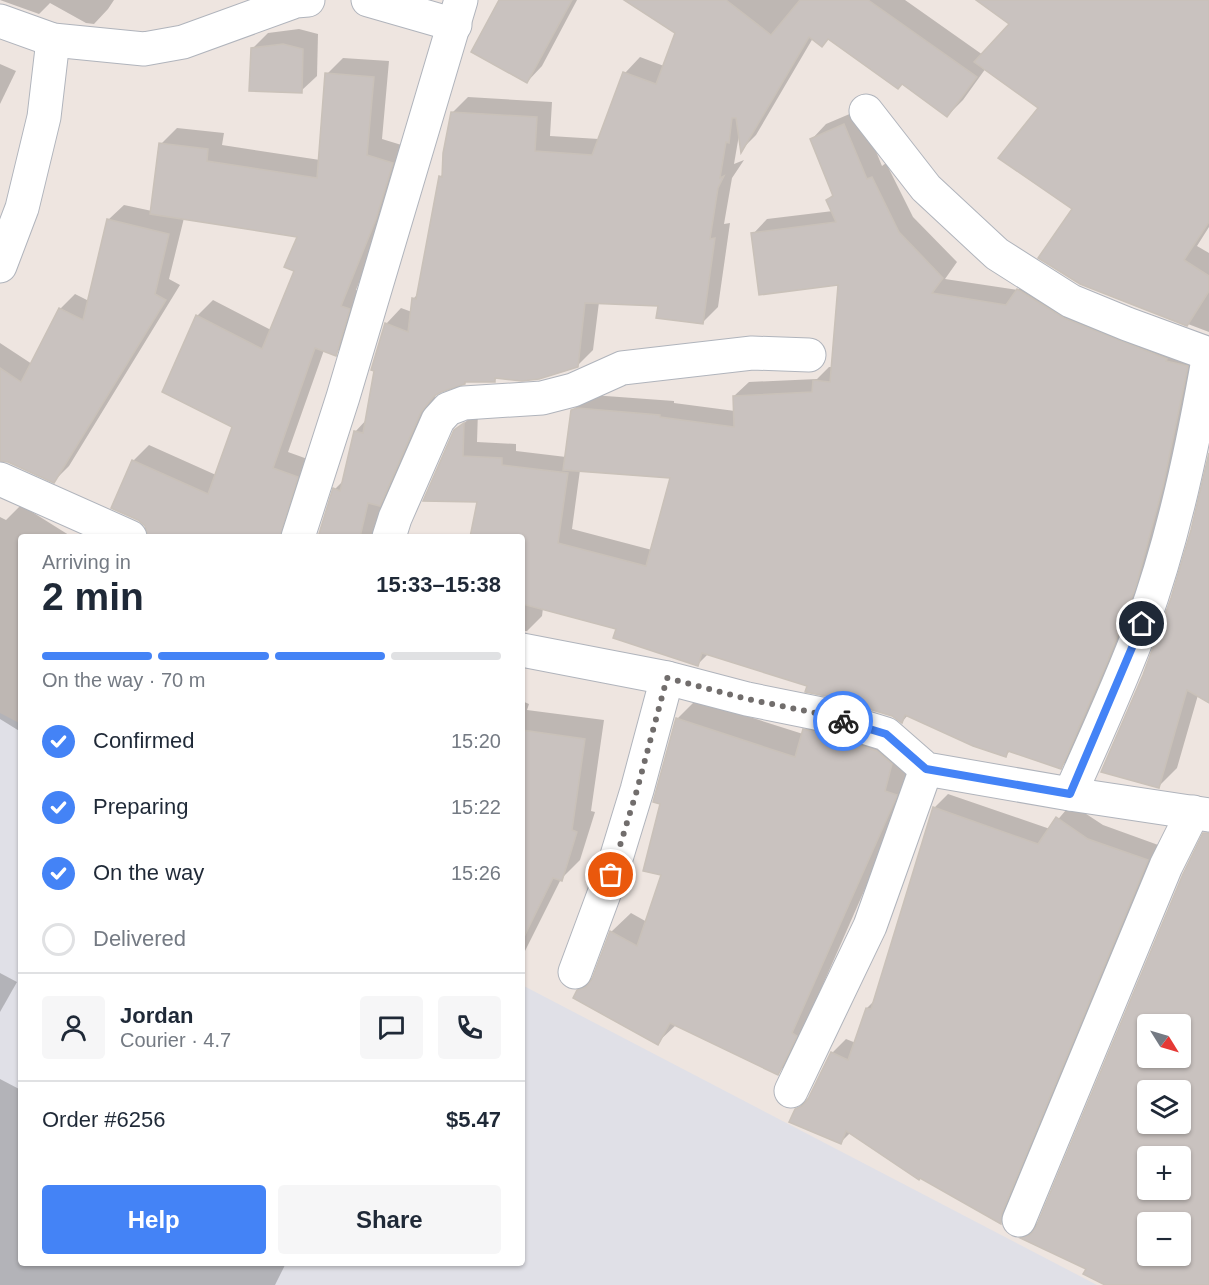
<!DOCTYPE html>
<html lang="en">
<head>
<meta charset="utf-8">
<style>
  :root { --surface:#fff; --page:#f6f6f7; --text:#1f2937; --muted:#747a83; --line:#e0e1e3; --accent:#4483f6 }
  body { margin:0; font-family:Arial,sans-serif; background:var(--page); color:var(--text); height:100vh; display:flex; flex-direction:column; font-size:22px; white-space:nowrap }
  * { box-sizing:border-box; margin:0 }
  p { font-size:20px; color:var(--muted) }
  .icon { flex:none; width:33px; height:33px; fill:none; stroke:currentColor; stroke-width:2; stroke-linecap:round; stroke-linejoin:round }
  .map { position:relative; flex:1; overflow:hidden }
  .details { position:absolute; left:18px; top:534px; width:507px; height:732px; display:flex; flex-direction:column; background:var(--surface); border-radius:6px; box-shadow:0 2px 4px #0004 }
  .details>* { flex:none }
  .needle { width:39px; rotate:127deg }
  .buttons { position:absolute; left:1137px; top:1014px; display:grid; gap:12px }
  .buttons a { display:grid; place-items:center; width:54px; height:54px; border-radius:6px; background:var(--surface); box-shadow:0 2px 4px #0004; font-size:30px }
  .pin { position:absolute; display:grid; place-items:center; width:51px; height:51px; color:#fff; margin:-26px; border:3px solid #fff; border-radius:50%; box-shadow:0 2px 6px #0007 }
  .courier { position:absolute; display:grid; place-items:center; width:60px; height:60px; margin:-30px; border:4px solid #4483f6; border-radius:50%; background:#fff; color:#222; box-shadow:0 2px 8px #0007 }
  .head em { font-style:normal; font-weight:800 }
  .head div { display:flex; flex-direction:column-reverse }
  .head { display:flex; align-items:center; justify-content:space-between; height:102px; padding:0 24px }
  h1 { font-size:39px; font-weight:800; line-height:45px }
  .bar { display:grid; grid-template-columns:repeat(4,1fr); gap:9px 6px; align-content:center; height:72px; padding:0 24px }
  .bar i { height:8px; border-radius:4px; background:var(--line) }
  .bar .current { background:var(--accent) }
  .bar p { grid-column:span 4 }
  .line { display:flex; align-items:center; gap:15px; padding:0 24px; border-top:2px solid var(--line) }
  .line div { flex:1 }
  .round { display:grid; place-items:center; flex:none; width:63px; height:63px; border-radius:6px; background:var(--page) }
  ol { padding:0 24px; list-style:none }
  li { display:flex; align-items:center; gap:18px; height:66px }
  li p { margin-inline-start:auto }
  li .icon { padding:6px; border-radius:50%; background:var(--accent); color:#fff; stroke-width:4 }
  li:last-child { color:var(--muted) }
  li i { width:33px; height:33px; border:3px solid var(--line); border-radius:50% }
  .primary-button { display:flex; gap:12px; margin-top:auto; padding:12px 24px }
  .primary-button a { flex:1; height:69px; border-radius:6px; background:var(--accent); color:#fff; font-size:24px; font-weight:800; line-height:69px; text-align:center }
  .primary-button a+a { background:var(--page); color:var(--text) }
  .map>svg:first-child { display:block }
  .industrial { fill:#e0e0e7 }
  .shadow { fill:#0003; fill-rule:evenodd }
  .building { fill:#c9c2bf; stroke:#c9c1b9; stroke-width:1.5; fill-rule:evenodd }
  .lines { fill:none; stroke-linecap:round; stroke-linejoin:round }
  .minor-casing { stroke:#b0b4bc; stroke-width:35 }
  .minor { stroke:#fff; stroke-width:33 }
  .done { stroke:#716d6c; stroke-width:6; stroke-dasharray:0 10.8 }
  .route { stroke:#4483f6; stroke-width:8 }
</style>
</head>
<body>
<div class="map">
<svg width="1209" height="1285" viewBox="0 0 1209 1285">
  <rect width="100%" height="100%" fill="#eee5e0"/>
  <path class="industrial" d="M0,713l21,11v539h501v-278l575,300h-1097z"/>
  <g class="shadow">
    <path d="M0,0h114l-6,9 -14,15 -8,-1 -36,-20 -11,11z"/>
    <path d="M501,0h76l-35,66 -15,16z"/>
    <path d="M627,0h278l78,55 28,-32 -33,-23h231v227l-12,19 12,7v79l-129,-49 -6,-74 -34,-102 -54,-39 -23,32 -16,16 -45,-33 -73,-45h-16l-57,97 -14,14 -3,-14 -5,29 10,-4 -12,18 -8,46 6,-1 -12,84 -16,16 -43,-18 -60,-3 -6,48 -16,16 -79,11 -4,4h-28l-26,10 -4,4 -43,99 -7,43h-67l16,-48 10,-10 10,-47 12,-13 19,-95 15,-16 11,4 1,-13 5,-5 22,-117 3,-3 9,-61 16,-16 84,5 -2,34 49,3 26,-66 15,-16 24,9 13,-34z"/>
    <path d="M299,29l19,5 -1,42 -16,15 -48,-43 15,-15z"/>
    <path d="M343,58l46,3 -7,78 26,8 -16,54 -36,89 9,3 -14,45 -16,16 -11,-4 -36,102 25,9 -32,76h-131l-17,-76 16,-16 67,30 18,-49 -37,-110 16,-16 58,30 25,-60 3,-34 -115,-18 -15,61 11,6 -111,181 -15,15 -46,-21 -8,-1v-116l32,21 28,-55 15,-15 14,7 19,-81 16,-15 28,6 9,-67 16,-16 47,5 -2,12 98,15 7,-86z"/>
    <path d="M0,64l16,7 -16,33z"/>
    <path d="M859,110l23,56 4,-3 27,54 44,45 -12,17 73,11 15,-14 168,76 -51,218 -75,183 -15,15 -50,-17 -4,4 -98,-40 -6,7 -10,-7 -83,-30 -100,-32 -12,12 -79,-37 -75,-20 -1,8 -15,15h-5v-94h-51l8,-37h-54l30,-69 23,-20 -1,31 39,2v7l50,6 6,-46 15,-15 5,-1 82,6v2l61,8 -1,-15 15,-14 68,-3 12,-12h4l7,-84 -87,-49 14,-15 66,-8 -5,-11 6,-7 -22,-54 14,-15zM580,470l92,7 -20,73 -80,-21z"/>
    <path d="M1209,457v244l-11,-6 -21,73 -18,18 -15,-111 29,-77 20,-69z"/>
    <path d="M21,505l51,32h-51v195l-21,-13v-202l6,3z"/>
    <path d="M696,700l107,34 1,-4 20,-19 86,33 -7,27 12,4 -105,239 -13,40 -20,20 -101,-49 -19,18 -79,-52 18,-17 15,-42 20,-19 16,9 16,-48 -1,-71 15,-84z"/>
    <path d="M522,701l7,3 -2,6 77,10 -13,91 4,1 -15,48 -19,19 -39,78z"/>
    <path d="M948,794l102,35 21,-25 32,21 58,21 -146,362 -14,14 -150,-90 -11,11 -44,-33 15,-15 21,-42 14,-14 10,4 11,-35 8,-8 59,-192z"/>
    <path d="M1209,833v452h-100l-21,-16 -66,-31 17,-17 162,-381zM1148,1024h32v34h-32zM1148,1090h32v34h-32zM1148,1156h32v34h-32zM1148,1222h32v34h-32z"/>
    <path d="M0,973l17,9 -17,30z"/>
    <path d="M0,1079l21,11v173h265l-11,22h-275z"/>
  </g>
  <g class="building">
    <path d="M499,0h73l-45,83 -56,-31z"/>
    <path d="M624,0h102l45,35 29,-35h68l109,77 -30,40 -45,-33 -4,5 -70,-50 -6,8 -13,-10 -68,116 -5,-35h-4l-3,25 -3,-1 -6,36 4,-2 -6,12 -8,51 5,-1 -12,86 -47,-6 2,-12 -73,-3 -7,64 -39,12 -17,2 -27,-3v4h-30v2l-24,8 -7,4 -13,16 -41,94 -12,-3 -8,34h-42l15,-49 7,3 14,-60 9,2 11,-62 -3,-1 14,-47 23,9 4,-34 4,1 23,-123 3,1 1,-24 8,-41 86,5 -2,34 57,4 31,-83 33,12 19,-51z"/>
    <path d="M976,0h233v222l-25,38 25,16v15l-22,35 -107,-42 -42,-26 34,-49 -74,-51 40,-50 -64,-46 35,-38z"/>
    <path d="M283,44l20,5 -1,44 -53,-2 2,-43z"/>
    <path d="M325,73l49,4 -7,78 26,8 -17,56 -35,87 9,3 -14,47 -21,-8 -42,120 25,9 -18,60h-132l-3,-11 -7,-6 -27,-12 21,-48 76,34 24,-67 -70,-35 34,-77 66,34 32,-78 -10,-4 13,-30 -147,-23 9,-71 49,6 -1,12 110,17z"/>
    <path d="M844,124l23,55 5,-2 27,55 44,46 -11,15 74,12 11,-16 47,29 103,41 -1,2 22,5 -25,120 -27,100 -28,74 -47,109 -53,-18 -2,6 -33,-11 -68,-31 -3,8 -10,-7 -66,-20 -21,-4 2,-6 -105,-33 -4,13 -85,-28 3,-9 -94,-25v-67h-52l7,-35 -54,-1 31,-71 10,-7 -1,33 39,2v7l66,8 -10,70 88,23 24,-88 -107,-8 8,-60 6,-2 83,7v2l74,10 -1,-31 79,-4 1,-12 17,2 8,-97 -79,10 -8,-62 85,-11 -10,-22 7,-4 -23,-57z"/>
    <path d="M107,219l62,15 -14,60 11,6 -112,183 -46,-21 -8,-1v-93l21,14 38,-74 24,12z"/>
    <path d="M1209,453v250l-22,-13 -28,98 -58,-16 42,-97 28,-77 20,-68z"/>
    <path d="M676,718l119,39 8,-28 13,3 61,19 15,13 -7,27 12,4 -1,3 -104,235 5,3 -19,39 -108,-52 -12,22 -85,-47 4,-8 9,-3 6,-8 18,-48 27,15 24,-71 -18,-4 17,-67 -7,-2z"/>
    <path d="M522,730l63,9 -13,91 5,2 -15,49 -9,-3 -31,63z"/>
    <path d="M933,807l105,37 18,-27 32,22 60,21 -146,353 -1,11 -81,-46 -1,2 -73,-49 -5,13 -52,-22 6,-13 7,-3 6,-7 23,-47 17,8 18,-52 5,1z"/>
    <path d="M1203,833h6v452h-104l-22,-11 3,-5 -66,-31 10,-3 6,-8 147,-353zM1148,1024h32v34h-32zM1148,1090h32v34h-32zM1148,1156h32v34h-32zM1148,1222h32v34h-32z"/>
  </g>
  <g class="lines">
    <g class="minor-casing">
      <g id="minor">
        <path d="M368,0l87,25"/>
        <path d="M0,21l53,19 91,9 39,-7 113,-41 12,-1"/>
        <path d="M866,111l60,77 71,66 74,47 56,23 82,30"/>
        <path d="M0,266l22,-58 22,-91 9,-77"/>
        <path d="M0,479l130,58"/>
        <path d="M298,537l45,-140 118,-397"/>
        <path d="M389,537l6,-19 43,-98 10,-11 16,-6 78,-5 31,-8 49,-22 130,-15 57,2"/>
        <path d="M522,650l145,28 80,21 74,15 65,20 40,35 144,25 139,21"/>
        <path d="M1070,794c25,-56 51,-112 72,-169 32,-88 51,-180 67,-271"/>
        <path d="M575,972l36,-97 26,-85 30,-112"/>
        <path d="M791,1091l79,-165 56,-157"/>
        <path d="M1019,1220l147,-354 27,-54"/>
      </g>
    </g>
    <use href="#minor" class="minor"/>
  </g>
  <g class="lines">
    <path class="done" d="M611,875l26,-85 30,-112 80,21 74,15 22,7"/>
    <path class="route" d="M843,721l43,13 40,35 144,25 72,-170"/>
  </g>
</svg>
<div class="buttons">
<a><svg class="needle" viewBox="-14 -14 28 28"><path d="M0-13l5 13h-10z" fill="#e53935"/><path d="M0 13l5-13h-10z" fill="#747a83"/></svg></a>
<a><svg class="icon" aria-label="layers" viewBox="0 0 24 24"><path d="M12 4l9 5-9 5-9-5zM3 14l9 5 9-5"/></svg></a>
<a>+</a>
<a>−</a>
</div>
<div class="pin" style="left:611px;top:875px;background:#ea580c"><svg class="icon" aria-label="bag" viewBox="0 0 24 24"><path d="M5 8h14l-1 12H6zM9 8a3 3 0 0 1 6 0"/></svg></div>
<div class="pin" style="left:1142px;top:624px;background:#1f2937"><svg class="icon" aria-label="home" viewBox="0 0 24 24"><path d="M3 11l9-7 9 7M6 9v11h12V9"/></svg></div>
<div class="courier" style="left:843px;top:721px"><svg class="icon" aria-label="bike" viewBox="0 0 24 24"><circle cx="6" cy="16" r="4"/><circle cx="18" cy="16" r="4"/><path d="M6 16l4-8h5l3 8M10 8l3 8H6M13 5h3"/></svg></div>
<section class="details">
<div class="head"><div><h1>2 min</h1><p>Arriving in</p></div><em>15:33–15:38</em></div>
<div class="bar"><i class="current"></i><i class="current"></i><i class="current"></i><i></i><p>On the way · 70 m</p></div>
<ol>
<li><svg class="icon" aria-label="check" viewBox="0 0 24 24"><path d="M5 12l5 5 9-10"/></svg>Confirmed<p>15:20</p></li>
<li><svg class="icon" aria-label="check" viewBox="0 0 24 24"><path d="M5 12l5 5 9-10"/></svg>Preparing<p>15:22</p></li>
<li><svg class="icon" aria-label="check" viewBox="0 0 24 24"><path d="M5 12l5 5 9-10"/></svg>On the way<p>15:26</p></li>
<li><i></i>Delivered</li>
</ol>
<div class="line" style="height:108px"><a class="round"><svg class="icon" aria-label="person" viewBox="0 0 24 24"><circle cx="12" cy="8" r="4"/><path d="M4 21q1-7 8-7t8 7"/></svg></a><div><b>Jordan</b><p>Courier · 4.7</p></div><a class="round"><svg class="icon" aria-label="chat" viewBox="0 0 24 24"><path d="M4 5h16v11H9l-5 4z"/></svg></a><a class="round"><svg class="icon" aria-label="phone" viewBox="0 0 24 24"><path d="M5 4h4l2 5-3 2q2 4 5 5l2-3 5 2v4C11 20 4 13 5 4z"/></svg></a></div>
<div class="line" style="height:78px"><div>Order #6256</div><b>$5.47</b></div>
<div class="primary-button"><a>Help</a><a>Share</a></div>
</section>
</div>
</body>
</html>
